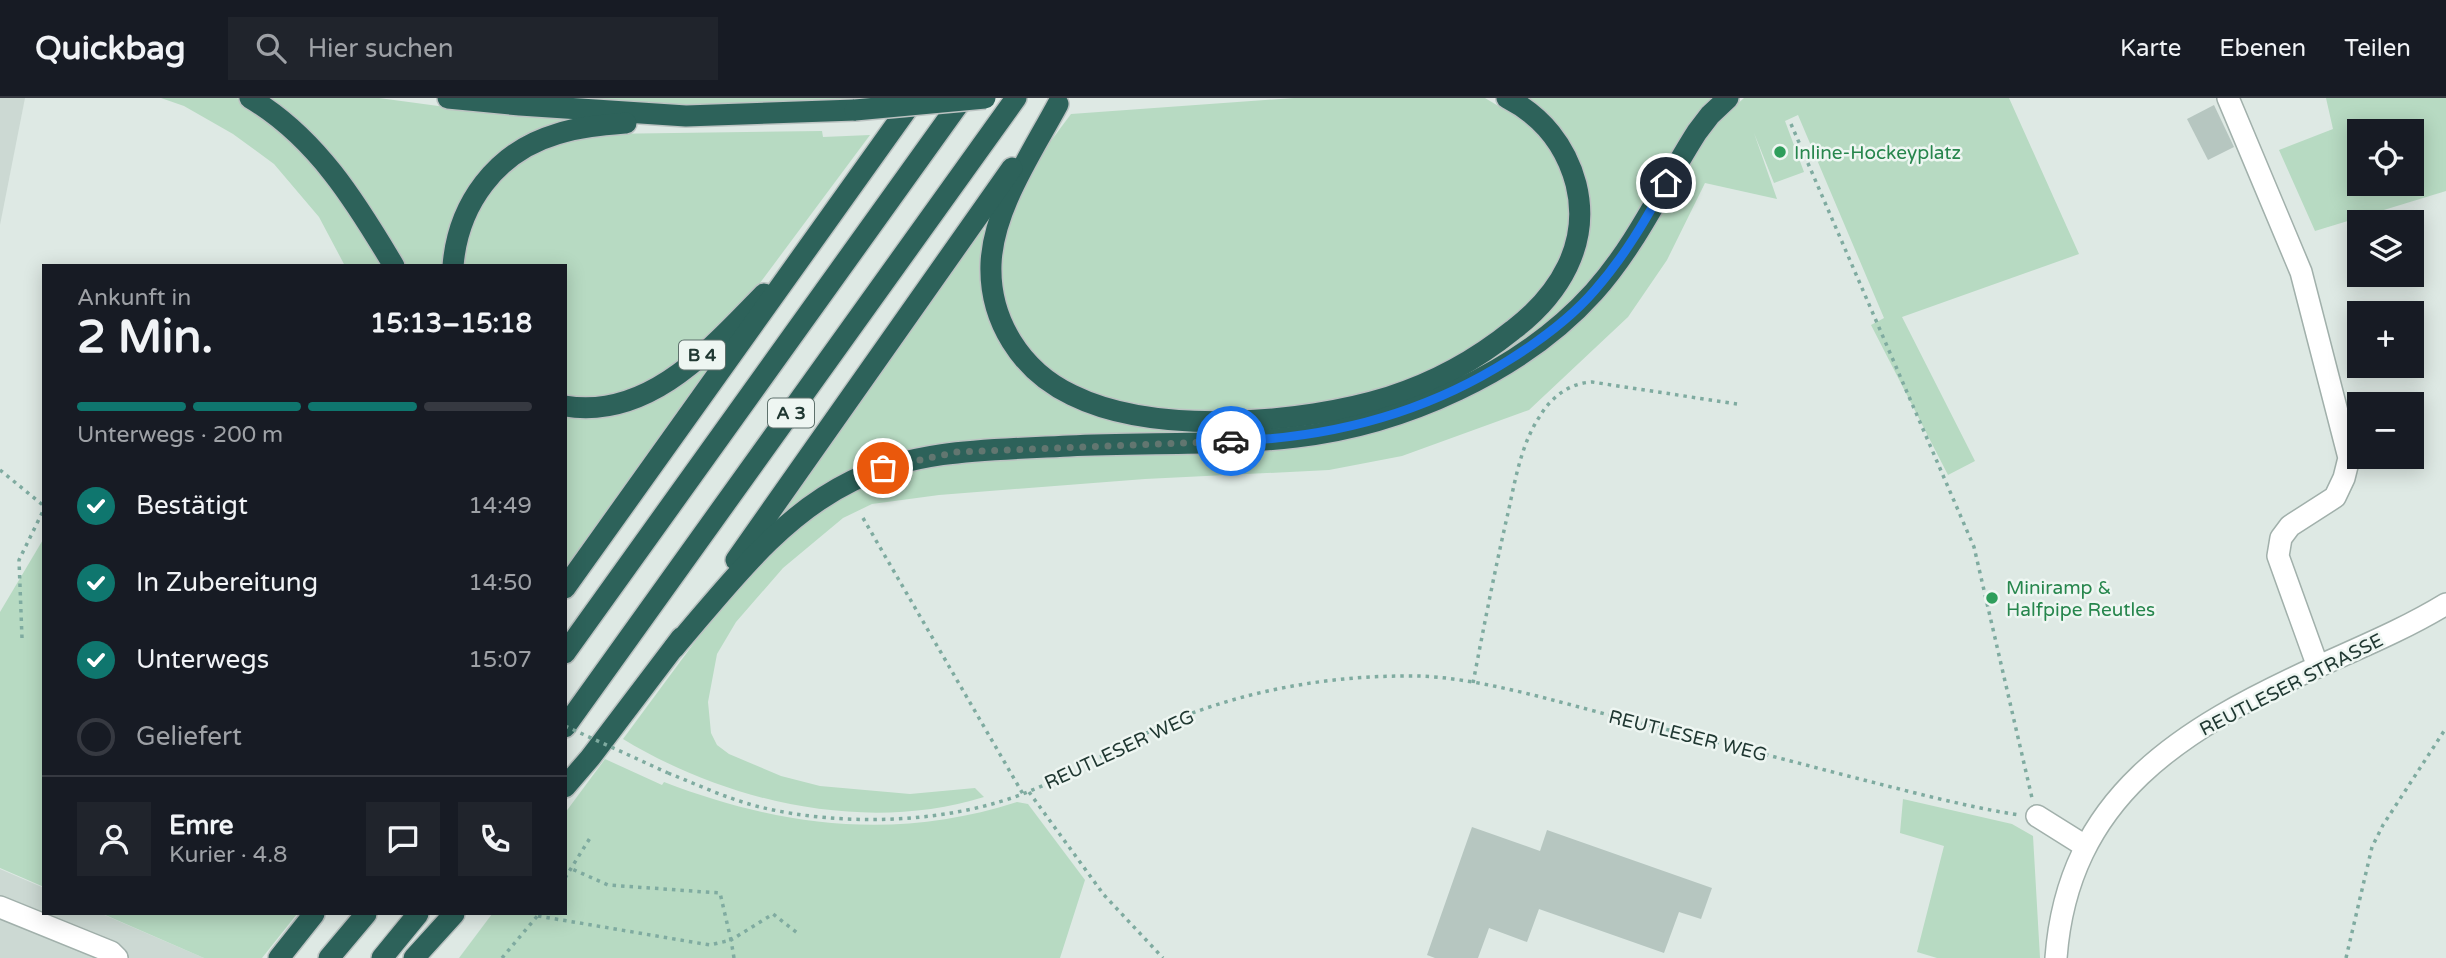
<!DOCTYPE html>
<html lang="de">
<head>
<meta charset="utf-8">
<style>
  :root { --surface:#171b24; --page:#20242c; --text:#f1f3f6; --muted:#9ea1a6; --line:#363941; --accent:#0f766e }
  body { margin:0; font-family:"Varela Round",sans-serif; background:var(--page); color:var(--text); height:100vh; display:flex; flex-direction:column; font-size:26px; white-space:nowrap }
  * { box-sizing:border-box; margin:0 }
  p { font-size:23px; color:var(--muted) }
  .icon { flex:none; width:38px; height:38px; fill:none; stroke:currentColor; stroke-width:2; stroke-linecap:round; stroke-linejoin:round }
  .map { position:relative; flex:1; overflow:hidden }
  .sheet { position:absolute; left:42px; top:166px; width:525px; height:651px; display:flex; flex-direction:column; background:var(--surface); border-radius:0px; box-shadow:0 4px 18px #0003 }
  .sheet>* { flex:none }
  .fabs { position:absolute; left:2347px; top:21px; display:grid; gap:14px }
  .fabs a { display:grid; place-items:center; width:77px; height:77px; border-radius:0px; background:var(--surface); box-shadow:0 4px 18px #0003; font-size:35px }
  .pin { position:absolute; display:grid; place-items:center; width:60px; height:60px; color:#fff; margin:-30px; border:4px solid #fff; border-radius:50%; box-shadow:0 2px 7px #0007 }
  .courier { position:absolute; display:grid; place-items:center; width:70px; height:70px; margin:-35px; border:5px solid #1a73e8; border-radius:50%; background:#fff; color:#222; box-shadow:0 2px 9px #0007 }
  .head em { font-style:normal; font-weight:700 }
  .head div { display:flex; flex-direction:column-reverse }
  .head { display:flex; align-items:center; justify-content:space-between; height:119px; padding:0 35px }
  h1 { font-size:46px; font-weight:700; line-height:52px }
  .bar { display:grid; grid-template-columns:repeat(4,1fr); gap:10px 7px; align-content:center; height:84px; padding:0 35px }
  .bar i { height:9px; border-radius:5px; background:var(--line) }
  .bar .current { background:var(--accent) }
  .bar p { grid-column:span 4 }
  .line { display:flex; align-items:center; gap:18px; padding:0 35px; border-top:2px solid var(--line) }
  .line div { flex:1 }
  .round { display:grid; place-items:center; flex:none; width:74px; height:74px; border-radius:0px; background:var(--page) }
  ol { padding:0 35px; list-style:none }
  li { display:flex; align-items:center; gap:21px; height:77px }
  li p { margin-inline-start:auto }
  li .icon { padding:7px; border-radius:50%; background:var(--accent); color:#fff; stroke-width:4 }
  li:last-child { color:var(--muted) }
  li i { width:38px; height:38px; border:4px solid var(--line); border-radius:50% }
  header { display:flex; align-items:center; gap:42px; box-sizing:border-box; height:98px; padding:0 35px; background:var(--surface); border-bottom:2px solid var(--line) }
  header strong { font-size:33px }
  nav { display:flex; gap:38px; margin-inline-start:auto; font-size:24px }
  .search { width:490px; height:63px; background:var(--page); display:flex; align-items:center; gap:18px; box-sizing:border-box; padding:0 24px; border-radius:0px; color:var(--muted); font-size:26px }
  .map>svg:first-child { display:block }
  .built { fill:#ccd9d3 }
  .green { fill:#b7dac2; fill-rule:evenodd }
  .building { fill:#b6c6c0 }
  .lines { fill:none; stroke-linecap:round; stroke-linejoin:round }
  .minor-casing { stroke:#a1b0ab; stroke-width:24 }
  .highway-casing { stroke:#bcc3c2; stroke-width:24 }
  .path { stroke:#7faba0; stroke-width:3.5; stroke-dasharray:3.5 5; stroke-linecap:butt }
  .minor { stroke:#fff; stroke-width:21 }
  .highway { stroke:#2d625a; stroke-width:21 }
  .highway-bridge-casing { stroke:#bcc3c2; stroke-width:24; stroke-linecap:butt }
  .path-bridge { stroke:#7faba0; stroke-width:3.5; stroke-dasharray:3.5 5; stroke-linecap:butt }
  .highway-bridge { stroke:#2d625a; stroke-width:21 }
  .done { stroke:#627670; stroke-width:7; stroke-dasharray:0 12.6 }
  .route { stroke:#1a73e8; stroke-width:9 }
  .leisure-dot { fill:#2e9e5b; stroke:#eef6f2; stroke-width:2.5 }
  .labels { text-anchor:middle; stroke-width:5; stroke-linejoin:round; paint-order:stroke }
  .shield { fill:#eef6f2; stroke:#5e716c; stroke-width:2 }
  .shield-label { font-size:18px; font-weight:bold; fill:#203832 }
  .leisure-label { font-size:19px; fill:#27864d; stroke:#eef6f2; text-anchor:start }
  .street-label { font-size:19px; fill:#203832; stroke:#eef6f2 }
</style>
</head>
<body>
<header>
<strong>Quickbag</strong>
<div class="search"><svg class="icon" aria-label="search" viewBox="0 0 24 24"><circle cx="10" cy="10" r="6"/><path d="M15 15l6 6"/></svg>Hier suchen</div>
<nav><a>Karte</a><a>Ebenen</a><a>Teilen</a></nav>
</header>
<div class="map">
<svg width="2446" height="860" viewBox="0 0 2446 860">
  <rect width="100%" height="100%" fill="#dee9e4"/>
  <g class="built">
    <path d="M0,0h25l-25,127z"/>
    <path d="M0,771l44,19v26h58l102,44h-204z"/>
  </g>
  <g class="green">
    <path d="M161,0h76l12,7 61,51 76,110h-41l-26,-49 -45,-53 -41,-30 -49,-28z"/>
    <path d="M262,0h117l89,12 120,12 -78,27 -64,117h-43z"/>
    <path d="M539,0h330l-186,7z"/>
    <path d="M1294,0h191l47,28 30,39 7,23 1,47 -23,55 -85,68 -73,31 -100,21 -92,4 -98,-15 -53,-29 -43,-58 -4,-62 21,-60 30,-48 21,-28z"/>
    <path d="M1516,0h203l-118,176 -53,51 -65,45 -185,60 -366,19 -155,76 -6,-2 209,-299 7,11 8,94 16,29 16,16 170,56 263,-54 40,-22 33,-25 19,-21 34,-113z"/>
    <path d="M1744,0h265l70,156 -177,63 73,144 -27,14 -77,-150 13,-7 -86,-203 -13,6 19,51 -30,11 -20,-50 23,66 -72,-16 -38,77 -39,57 -99,93 -127,46 -73,14 -184,9 -206,16 -67,9 -29,14 -60,50 -47,54 -19,32 -9,48 3,31 6,12 12,9 52,22 39,10 90,8 65,-6 9,9c-119,37 -257,5 -361,-58l88,-119 58,-67 39,-34 57,-35 58,-18 488,-47 208,-142 25,-35 50,-89 21,-29z"/>
    <path d="M2326,0h120v93l-131,40 -36,-81 54,-21zM2359,33h53v53h-53z"/>
    <path d="M822,33l1,6 47,-2 -113,152 -70,72 -62,37 -60,3v-133h-106l3,-22 31,-62 53,-37 56,-11z"/>
    <path d="M718,252l3,3 -156,217v-157l15,1z"/>
    <path d="M44,440v349l-44,-19v-256z"/>
    <path d="M605,661l57,26 2,-3c117,45 232,59 353,20l11,2 57,76 -25,78h-601l33,-44h73v-101z"/>
    <path d="M1903,701l109,25 21,12 7,122h-103l-20,-6 27,-106 -44,-13z"/>
    <path d="M103,816h194l-35,44h-58z"/>
  </g>
  <g class="building">
    <path d="M2214,7l20,42 -26,13 -21,-41z"/>
    <path d="M1472,729l68,24 7,-21 165,58 -11,31 -22,-7 -15,41 -125,-44 -12,33 -38,-14 -11,30h-43l-8,-3z"/>
  </g>
  <g class="lines">
    <g class="minor-casing">
      <g id="minor">
        <path d="M2228,0l73,174 48,186 -5,20 -9,19 -45,29 -9,12 -3,18 40,111"/>
        <path d="M2037,718l48,30"/>
        <path d="M0,809l111,45 6,6"/>
        <path d="M2056,860c12,-162 126,-229 261,-291 44,-20 88,-38 129,-63"/>
      </g>
    </g>
    <g class="highway-casing">
      <g id="highway">
        <path d="M250,0c66,39 106,104 144,168"/>
        <path d="M448,0l72,7 166,11 169,-6"/>
        <path d="M1058,6c-25,47 -65,105 -67,160 -2,56 30,107 81,131 83,41 230,29 317,2 44,-14 88,-38 124,-67 46,-35 78,-86 63,-146 -10,-38 -34,-68 -69,-86"/>
        <path d="M453,168c5,-62 43,-114 104,-132 22,-7 46,-9 69,-11"/>
        <path d="M565,308c84,14 146,-58 199,-112"/>
        <path d="M736,462l276,-392"/>
        <path d="M565,490l350,-490"/>
        <path d="M674,550c53,-61 104,-131 178,-167 67,-33 144,-31 217,-35 75,-4 152,0 227,-9 106,-12 226,-65 298,-145 43,-48 69,-107 103,-160l13,-17 18,-17"/>
        <path d="M565,555l398,-555"/>
        <path d="M565,629l451,-629"/>
        <path d="M565,689l25,-29 91,-120"/>
        <path d="M279,860l35,-44"/>
        <path d="M329,860l37,-44"/>
        <path d="M382,860l36,-44"/>
        <path d="M414,860l40,-44"/>
      </g>
    </g>
    <g class="path">
      <path d="M1791,26l183,423 58,251"/>
      <path d="M0,372l44,36"/>
      <path d="M863,420l160,276"/>
      <path d="M22,540l-3,-78 25,-51"/>
      <path d="M1473,585c11,-57 22,-114 35,-170 7,-32 13,-69 32,-97 11,-19 30,-33 52,-34l145,22"/>
      <path d="M668,675c30,12 60,26 92,34 82,20 191,17 270,-16 52,-21 100,-53 152,-74 74,-29 155,-42 234,-41 59,1 136,24 193,39 80,20 159,40 239,61 56,14 114,30 171,39"/>
      <path d="M1029,694l75,103 59,63"/>
      <path d="M565,780l25,-40"/>
      <path d="M538,818l172,29 21,-5 -11,-47 -112,-8 -36,-16"/>
      <path d="M502,860l37,-44"/>
      <path d="M734,860l-3,-18 42,-26 27,21"/>
      <path d="M2346,860l26,-111 11,-22 63,-97"/>
    </g>
    <use href="#minor" class="minor"/>
    <use href="#highway" class="highway"/>
    <g class="highway-bridge-casing">
      <path id="highway-bridge" d="M855,12l130,-12"/>
    </g>
    <path class="path-bridge" d="M565,628l103,47"/>
    <use href="#highway-bridge" class="highway-bridge"/>
  </g>
  <g class="lines">
    <path class="done" d="M883,370l74,-16 274,-11"/>
    <path class="route" d="M1231,343c99,-3 193,-27 278,-81 32,-20 62,-42 86,-70 29,-33 50,-69 71,-107"/>
  </g>
  <g class="leisure-dot">
    <circle cx="1780" cy="54" r="7"/>
    <circle cx="1992" cy="500" r="7"/>
  </g>
  <g class="labels">
    <g class="shield">
      <rect x="679" y="242.5" width="46" height="29" rx="5"/>
      <rect x="768" y="300.5" width="46" height="29" rx="5"/>
    </g>
    <g class="shield-label">
      <text x="702" y="263">B 4</text>
      <text x="791" y="321">A 3</text>
    </g>
    <g class="leisure-label">
      <text x="1794" y="61">Inline-Hockeyplatz</text>
      <text x="2006" y="496">Miniramp &amp;<tspan x="2006" dy="22">Halfpipe Reutles</tspan></text>
    </g>
    <g class="street-label">
      <text transform="translate(2291 586) rotate(-27)" y="7">REUTLESER STRASSE</text>
      <text transform="translate(1688 637) rotate(14)" y="7">REUTLESER WEG</text>
      <text transform="translate(1119 651) rotate(-25)" y="7">REUTLESER WEG</text>
    </g>
  </g>
</svg>
<div class="fabs">
<a><svg class="icon" aria-label="locate" viewBox="0 0 24 24"><circle cx="12" cy="12" r="6"/><path d="M12 2v4M12 18v4M2 12h4M18 12h4"/></svg></a>
<a><svg class="icon" aria-label="layers" viewBox="0 0 24 24"><path d="M12 4l9 5-9 5-9-5zM3 14l9 5 9-5"/></svg></a>
<a>+</a>
<a>−</a>
</div>
<div class="pin" style="left:883px;top:370px;background:#ea580c"><svg class="icon" aria-label="bag" viewBox="0 0 24 24"><path d="M5 8h14l-1 12H6zM9 8a3 3 0 0 1 6 0"/></svg></div>
<div class="pin" style="left:1666px;top:85px;background:#1f2937"><svg class="icon" aria-label="home" viewBox="0 0 24 24"><path d="M3 11l9-7 9 7M6 9v11h12V9"/></svg></div>
<div class="courier" style="left:1231px;top:343px"><svg class="icon" aria-label="car" viewBox="0 0 24 24"><path d="M5 17H2v-5l4-1 3-4h7l3 4 3 1v5h-3M9 17h6M6 11h13"/><circle cx="7" cy="17" r="2"/><circle cx="17" cy="17" r="2"/></svg></div>
<section class="sheet">
<div class="head"><div><h1>2 Min.</h1><p>Ankunft in</p></div><em>15:13–15:18</em></div>
<div class="bar"><i class="current"></i><i class="current"></i><i class="current"></i><i></i><p>Unterwegs · 200 m</p></div>
<ol>
<li><svg class="icon" aria-label="check" viewBox="0 0 24 24"><path d="M5 12l5 5 9-10"/></svg>Bestätigt<p>14:49</p></li>
<li><svg class="icon" aria-label="check" viewBox="0 0 24 24"><path d="M5 12l5 5 9-10"/></svg>In Zubereitung<p>14:50</p></li>
<li><svg class="icon" aria-label="check" viewBox="0 0 24 24"><path d="M5 12l5 5 9-10"/></svg>Unterwegs<p>15:07</p></li>
<li><i></i>Geliefert</li>
</ol>
<div class="line" style="height:126px"><a class="round"><svg class="icon" aria-label="person" viewBox="0 0 24 24"><circle cx="12" cy="8" r="4"/><path d="M4 21q1-7 8-7t8 7"/></svg></a><div><b>Emre</b><p>Kurier · 4.8</p></div><a class="round"><svg class="icon" aria-label="chat" viewBox="0 0 24 24"><path d="M4 5h16v11H9l-5 4z"/></svg></a><a class="round"><svg class="icon" aria-label="phone" viewBox="0 0 24 24"><path d="M5 4h4l2 5-3 2q2 4 5 5l2-3 5 2v4C11 20 4 13 5 4z"/></svg></a></div>
</section>
</div>
</body>
</html>
